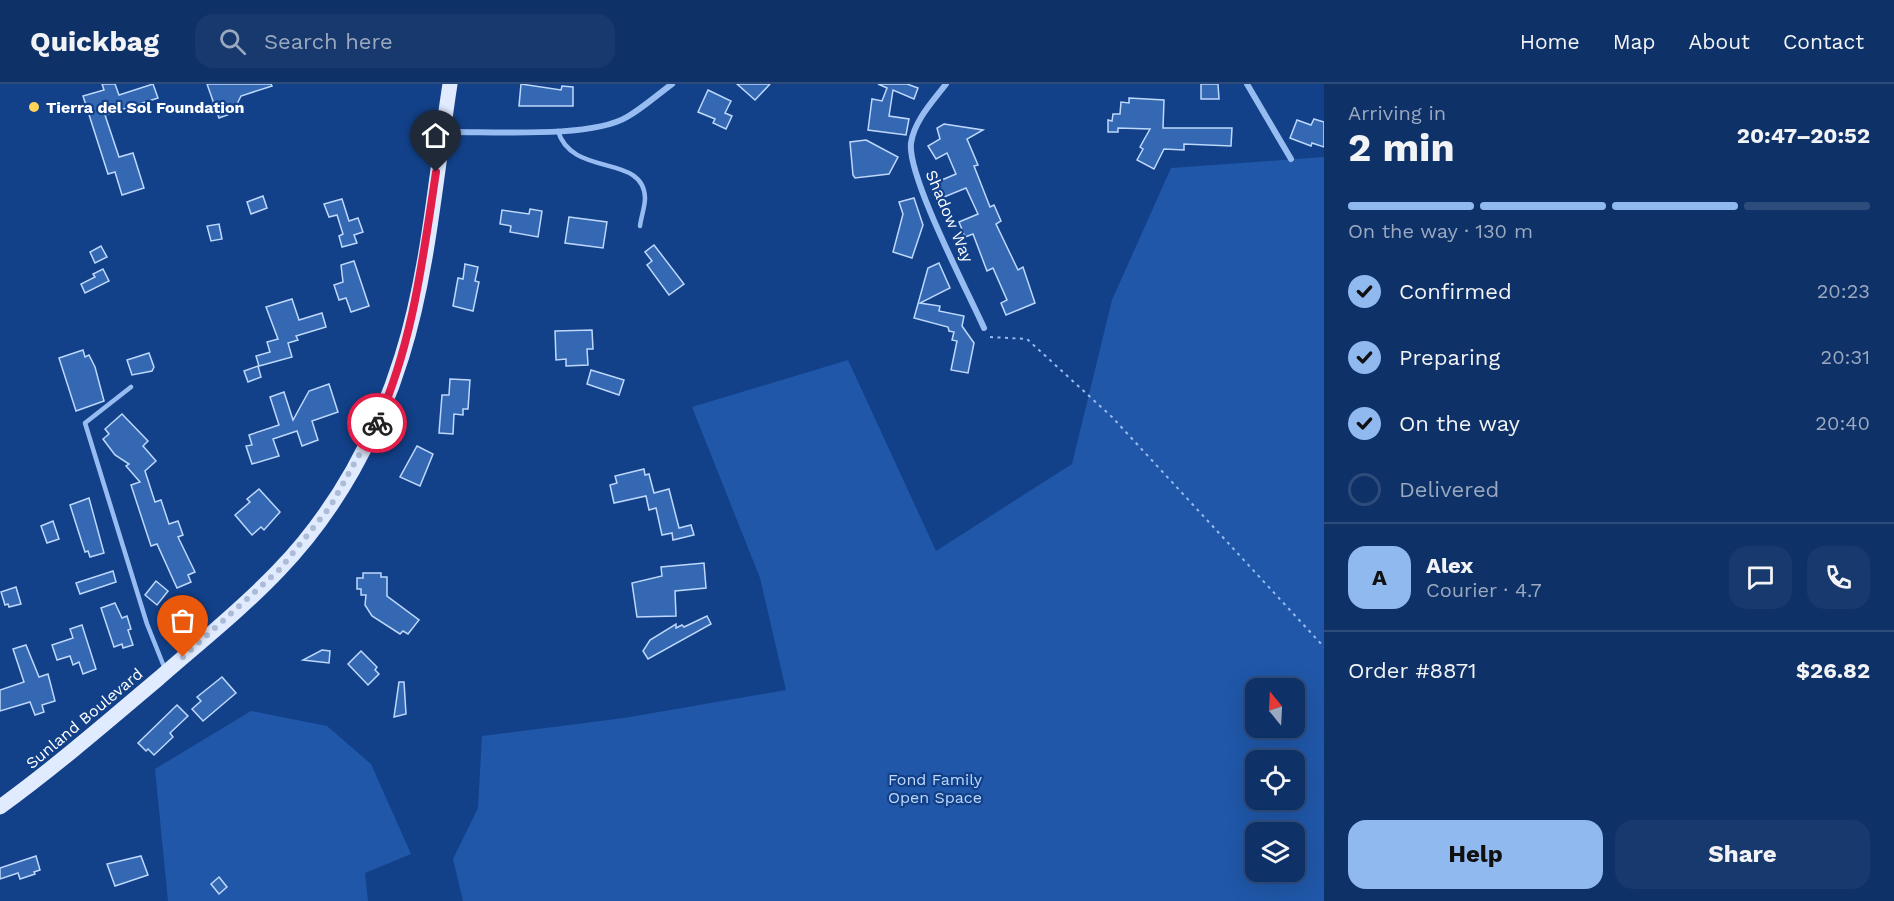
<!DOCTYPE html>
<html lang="en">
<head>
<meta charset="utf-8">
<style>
  :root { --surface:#0e3167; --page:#17396d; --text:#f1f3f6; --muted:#9ba9c0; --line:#2e4c7b; --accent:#90b9f0 }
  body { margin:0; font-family:"Work Sans",sans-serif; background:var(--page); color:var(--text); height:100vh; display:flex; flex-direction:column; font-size:22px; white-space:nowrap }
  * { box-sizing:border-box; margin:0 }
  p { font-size:20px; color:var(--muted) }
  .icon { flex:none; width:33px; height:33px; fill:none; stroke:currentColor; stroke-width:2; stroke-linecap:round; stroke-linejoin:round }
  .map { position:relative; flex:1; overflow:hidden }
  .sheet { display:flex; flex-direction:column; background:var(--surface); width:570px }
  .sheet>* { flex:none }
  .needle { width:39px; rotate:342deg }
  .fabs { position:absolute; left:1245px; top:594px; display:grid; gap:12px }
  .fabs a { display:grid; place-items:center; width:60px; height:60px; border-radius:12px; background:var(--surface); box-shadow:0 6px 24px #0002,0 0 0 2px var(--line); font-size:30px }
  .pin { position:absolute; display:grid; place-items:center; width:51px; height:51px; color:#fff; margin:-62px -26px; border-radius:50% 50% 50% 0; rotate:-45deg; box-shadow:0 0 6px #0007 }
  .pin .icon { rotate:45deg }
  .courier { position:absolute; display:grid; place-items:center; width:60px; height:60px; margin:-30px; border:4px solid #e11d48; border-radius:50%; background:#fff; color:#222; box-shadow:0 2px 8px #0007 }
  .overview em { font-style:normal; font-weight:700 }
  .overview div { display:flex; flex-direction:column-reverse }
  .overview { display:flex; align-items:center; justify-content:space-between; height:102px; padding:0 24px }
  h1 { font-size:39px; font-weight:700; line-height:45px }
  .bar { display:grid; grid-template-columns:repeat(4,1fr); gap:9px 6px; align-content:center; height:72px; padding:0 24px }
  .bar i { height:8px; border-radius:4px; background:var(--line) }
  .bar .on { background:var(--accent) }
  .bar p { grid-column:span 4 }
  .line { display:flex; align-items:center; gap:15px; padding:0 24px; border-top:2px solid var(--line) }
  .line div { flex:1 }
  .round { display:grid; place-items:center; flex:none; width:63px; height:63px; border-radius:18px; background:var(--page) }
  ol { padding:0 24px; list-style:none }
  li { display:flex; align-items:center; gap:18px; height:66px }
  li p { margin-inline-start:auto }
  li .icon { padding:6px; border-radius:50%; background:var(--accent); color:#111; stroke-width:4 }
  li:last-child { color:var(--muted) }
  li i { width:33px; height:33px; border:3px solid var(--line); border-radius:50% }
  .primary-button { display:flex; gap:12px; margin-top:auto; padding:12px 24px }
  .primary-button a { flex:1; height:69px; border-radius:18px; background:var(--accent); color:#111; font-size:24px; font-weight:700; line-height:69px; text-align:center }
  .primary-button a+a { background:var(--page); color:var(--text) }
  header { display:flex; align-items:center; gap:36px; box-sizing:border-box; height:84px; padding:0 30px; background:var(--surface); border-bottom:2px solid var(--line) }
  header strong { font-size:28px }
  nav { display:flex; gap:33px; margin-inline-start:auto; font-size:21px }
  .search { width:420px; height:54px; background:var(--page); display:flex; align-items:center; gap:15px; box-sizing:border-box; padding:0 21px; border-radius:18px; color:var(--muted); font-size:22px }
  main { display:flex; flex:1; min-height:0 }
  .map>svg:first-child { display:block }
  .green { fill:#2057a8; fill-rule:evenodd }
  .building { fill:#3568b2; stroke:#bdd8fc; stroke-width:1.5 }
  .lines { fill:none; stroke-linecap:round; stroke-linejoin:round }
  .path { stroke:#97bcf1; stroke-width:2; stroke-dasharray:3 4.5; stroke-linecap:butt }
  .service { stroke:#97bcf1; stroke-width:4.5 }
  .minor { stroke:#97bcf1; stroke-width:6 }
  .primary { stroke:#e1ebff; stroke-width:15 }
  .done { stroke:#acbcd6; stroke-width:6; stroke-dasharray:0 10.8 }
  .route { stroke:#e11d48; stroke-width:8 }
  .poi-dot { fill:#ffd457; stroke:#124189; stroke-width:2 }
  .labels { text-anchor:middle; stroke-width:4.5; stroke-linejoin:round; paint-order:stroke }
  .poi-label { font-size:16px; font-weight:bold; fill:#fff; stroke:#124189; text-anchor:start }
  .street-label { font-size:16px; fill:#fff; stroke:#124189 }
  .park-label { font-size:16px; fill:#bdd8fc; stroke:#124189 }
</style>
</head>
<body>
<header>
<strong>Quickbag</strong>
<div class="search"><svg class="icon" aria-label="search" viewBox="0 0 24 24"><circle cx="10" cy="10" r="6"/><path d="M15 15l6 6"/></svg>Search here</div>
<nav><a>Home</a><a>Map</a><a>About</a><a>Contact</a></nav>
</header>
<main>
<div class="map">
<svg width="1324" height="817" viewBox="0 0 1324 817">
  <rect width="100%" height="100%" fill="#124189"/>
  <g class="green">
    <path d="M1324,73v744h-861l-10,-42 25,-51 4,-72 142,-18 162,-28 -26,-112 -68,-171 156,-47 88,191 136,-87 40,-164 59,-132zM1256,604h38v40h-38zM1256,676h38v40h-38zM1256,748h38v40h-38z"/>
    <path d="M251,627l76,15 44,38 40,90 -46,19 3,28h-200l-13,-132z"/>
  </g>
  <g class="building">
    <path d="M102,0h13l4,11 34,-11 5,14 -53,17 14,42 14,-4 11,35 -22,7 -7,-23 -7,2 -25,-78 21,-6z"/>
    <path d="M207,0h64l1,2 -31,10 -5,10 2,5 -19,7z"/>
    <path d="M521,0l40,6 1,-4 11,1v19h-54z"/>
    <path d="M737,0h33l-15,16z"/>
    <path d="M878,0h29l11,4 -4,11 -21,-9 -4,26 20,3 -3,16 -38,-5 4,-31 10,2 5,-13z"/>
    <path d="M1201,0h17l1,15h-18z"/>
    <path d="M708,6l23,11 -6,12 7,3 -6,13 -13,-6 2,-4 -17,-7z"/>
    <path d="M1129,14l35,2 -1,28h69l-1,18 -47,-2v6l-20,-1 -10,20 -17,-9 6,-11 -3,-2 10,-18 -32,-1v4h-10v-12l4,1 1,-7h7l1,-12 8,1z"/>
    <path d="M1314,35l10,3v25l-12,-4 -1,3 -21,-8 7,-18 14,5z"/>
    <path d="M944,40l39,6 -16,9 11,26 -4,1 16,41 4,-2 7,16 -5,3 22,46 5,-3 12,36 -29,12 -5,-12 6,-3 -14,-32 -6,3 -14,-37 -8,3 -6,-15 19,-8 -12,-26 -22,9 -7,-15 19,-8 -9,-21 -11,6 -8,-13 12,-7 -3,-11z"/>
    <path d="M866,56l32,17 -9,17 -34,4 -2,-3 -3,-33z"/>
    <path d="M263,112l4,12 -16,6 -4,-12z"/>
    <path d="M914,114l9,27 -11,33 -19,-6 10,-38 -4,-12z"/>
    <path d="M342,115l7,22 9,-3 5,14 -9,3 3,8 -15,4 -3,-11 4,-2 -6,-19 -8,2 -5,-13z"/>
    <path d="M530,125l12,2 -4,26 -28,-5 1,-6 -11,-2 2,-14 27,4z"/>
    <path d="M569,133l38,5 -4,26 -38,-5z"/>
    <path d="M219,140l3,15 -11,2 -4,-15z"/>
    <path d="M654,161l30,39 -15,11 -22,-30 5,-4 -7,-9z"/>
    <path d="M101,162l6,11 -12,6 -5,-11z"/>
    <path d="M354,177l15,45 -18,6 -5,-14 -7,2 -5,-15 9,-3 -2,-17z"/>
    <path d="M939,179l11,25 -30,15 20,3 -1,5 25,5 -2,10 12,17 -6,30 -17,-3 6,-29 -5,-1 2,-8 -5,-1 -1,-4 -34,-9 14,-50z"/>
    <path d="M465,180l13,3 -3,14 4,1 -6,29 -20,-5 5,-28 5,1z"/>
    <path d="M103,185l6,12 -24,12 -4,-9 14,-7 -2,-3z"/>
    <path d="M292,215l7,21 23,-7 4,14 -30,9 2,4 -10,3 4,14 -33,9 -3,-10 14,-4 -3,-10 11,-3 -12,-32z"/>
    <path d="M592,246l1,19h-6l1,16 -22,1v-7l-10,1 -1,-29z"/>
    <path d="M83,266l2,7 4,-2 6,12 9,34 -28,10 -17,-53z"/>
    <path d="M149,269l5,14 -2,4 -20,4 -5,-15z"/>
    <path d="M258,282l3,11 -13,5 -4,-11z"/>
    <path d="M591,286l33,10 -5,15 -32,-11z"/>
    <path d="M450,295l20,1 -2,29h-5v6l-9,-1 -1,20 -14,-1 3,-38h7z"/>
    <path d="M329,300l9,28 -26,9 6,19 -16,6 -5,-15 -24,8 6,17 -27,8 -6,-18 6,-1 -3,-10 30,-10 -9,-28 14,-5 9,28 16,-29z"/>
    <path d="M122,330l26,27 -5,5 13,15 -11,10 10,31 6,-2 8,24 9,-3 5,14 -5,2 17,35 -7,3 3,7 -14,6 -20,-44 -6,2 -20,-61 9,-3 -14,-16 3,-2 -14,-9 -12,-16 6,-5 -4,-5z"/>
    <path d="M417,362l16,8 -13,32 -20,-9z"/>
    <path d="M644,385l1,6 4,-1 5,19 15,-4 10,39 12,-3 3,10 -21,5 -1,-7 -10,2 -6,-27 -7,2 -3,-14 -32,7 -4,-18 7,-2 -2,-7z"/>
    <path d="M259,405l21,23 -16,18 -3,-3 -9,8 -17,-20 15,-13 -3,-3z"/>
    <path d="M89,414l15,55 -14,4 -2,-6 -3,1 -15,-47z"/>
    <path d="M53,437l6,18 -12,4 -6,-17z"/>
    <path d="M704,479l2,25 -31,3 1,25 -39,1 -5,-34 30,-7 -1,-9z"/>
    <path d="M113,487l3,11 -36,12 -4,-11z"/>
    <path d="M363,489h18v4h6v19l32,24 -11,14 -5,-3 -3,3 -28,-18 -7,-11 1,-10h-5v-6h-4v-11h6z"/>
    <path d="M156,497l12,10 -11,14 -12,-10z"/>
    <path d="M16,503l5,17 -12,3 -1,-3 -3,1 -4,-13z"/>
    <path d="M115,519l7,15 5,-2 4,13 -3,1 5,15 -10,3 -1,-4 -8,3 -13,-39z"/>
    <path d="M707,532l4,8 -63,35 -5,-8 7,-11 26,-16v4l6,-3 2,2z"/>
    <path d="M82,541l14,44 -13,5 -4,-12 -6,3 -3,-9 -13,4 -5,-15 21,-7 -3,-9z"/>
    <path d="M26,561l13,32 9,-3 7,27 -13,4 2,7 -9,3 -5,-13 -30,9v-21l24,-8 -11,-33z"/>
    <path d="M322,566l8,1 -1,12 -26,-3z"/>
    <path d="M361,567l16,16 -2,3 4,4 -11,11 -20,-21z"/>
    <path d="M222,593l14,16 -33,28 -11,-12 9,-8 -4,-4z"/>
    <path d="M399,598h5l2,32 -12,3z"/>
    <path d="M177,621l11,11 -18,17 3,4 -19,18 -6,-6 -2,2 -8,-8z"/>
    <path d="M36,772l4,14 -6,2 1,2 -15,5 -2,-6 -18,6v-11z"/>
    <path d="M141,772l7,19 -33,11 -8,-22z"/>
    <path d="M219,793l8,10 -8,7 -8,-10z"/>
  </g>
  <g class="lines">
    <path class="path" d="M990,253l37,2 85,78 212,230"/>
    <g class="service">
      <path d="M558,47c14,47 86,22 87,67 0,9 -4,19 -5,28"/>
      <path d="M131,303l-46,36 62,201 18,45"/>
    </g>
    <g class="minor">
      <path d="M946,0c-13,17 -32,37 -35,59 -4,33 57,149 73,185"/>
      <path d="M1247,0l44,75"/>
      <path d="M443,48c45,-1 147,7 184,-15 16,-9 30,-22 45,-33"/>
    </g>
    <path class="primary" d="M0,723c55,-40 106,-84 158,-128 41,-36 84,-70 121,-109 57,-59 99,-136 123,-214 27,-86 34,-183 48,-272"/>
  </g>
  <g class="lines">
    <path class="done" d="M183,573l97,-88 50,-62 47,-84"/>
    <path class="route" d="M377,339c36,-79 46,-166 59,-251"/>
  </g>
  <circle class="poi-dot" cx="34" cy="23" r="6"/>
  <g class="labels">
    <g class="poi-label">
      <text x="46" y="29">Tierra del Sol Foundation</text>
    </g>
    <g class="street-label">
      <text transform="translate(950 132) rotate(67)" y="6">Shadow Way</text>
      <text transform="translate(84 634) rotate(-40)" y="6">Sunland Boulevard</text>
    </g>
    <g class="park-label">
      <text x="935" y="701">Fond Family<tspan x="935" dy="18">Open Space</tspan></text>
    </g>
  </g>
</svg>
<div class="fabs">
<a><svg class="needle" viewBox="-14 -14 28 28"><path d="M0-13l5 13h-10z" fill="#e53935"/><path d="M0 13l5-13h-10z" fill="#9ba9c0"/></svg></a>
<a><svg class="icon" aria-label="locate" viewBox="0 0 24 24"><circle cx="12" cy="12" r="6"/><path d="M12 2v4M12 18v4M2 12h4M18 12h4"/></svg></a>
<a><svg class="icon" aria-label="layers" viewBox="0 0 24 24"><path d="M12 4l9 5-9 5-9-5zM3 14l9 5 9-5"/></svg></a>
</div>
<div class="pin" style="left:183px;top:573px;background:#ea580c"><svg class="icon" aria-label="bag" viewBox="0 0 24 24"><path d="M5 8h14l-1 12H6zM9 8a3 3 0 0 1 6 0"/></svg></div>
<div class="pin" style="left:436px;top:88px;background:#1f2937"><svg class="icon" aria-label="home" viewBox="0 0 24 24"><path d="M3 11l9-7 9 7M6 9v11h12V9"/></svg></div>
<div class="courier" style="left:377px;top:339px"><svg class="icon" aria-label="bike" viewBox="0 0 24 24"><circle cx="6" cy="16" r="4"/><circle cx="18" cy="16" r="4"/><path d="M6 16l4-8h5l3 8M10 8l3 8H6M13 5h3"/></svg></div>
</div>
<section class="sheet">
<div class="overview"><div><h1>2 min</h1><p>Arriving in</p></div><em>20:47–20:52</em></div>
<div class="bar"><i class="on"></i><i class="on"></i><i class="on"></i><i></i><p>On the way · 130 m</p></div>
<ol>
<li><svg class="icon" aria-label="check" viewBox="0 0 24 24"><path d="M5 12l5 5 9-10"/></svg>Confirmed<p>20:23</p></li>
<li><svg class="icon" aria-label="check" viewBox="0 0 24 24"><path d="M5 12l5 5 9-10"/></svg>Preparing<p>20:31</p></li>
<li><svg class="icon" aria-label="check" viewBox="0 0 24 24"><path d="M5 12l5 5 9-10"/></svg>On the way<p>20:40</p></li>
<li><i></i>Delivered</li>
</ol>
<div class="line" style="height:108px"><b class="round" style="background:var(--accent);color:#111">A</b><div><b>Alex</b><p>Courier · 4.7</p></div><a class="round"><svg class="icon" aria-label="chat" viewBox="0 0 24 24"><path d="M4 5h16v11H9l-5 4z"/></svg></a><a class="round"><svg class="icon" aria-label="phone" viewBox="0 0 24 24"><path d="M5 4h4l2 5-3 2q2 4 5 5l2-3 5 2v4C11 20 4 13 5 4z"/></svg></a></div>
<div class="line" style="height:78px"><div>Order #8871</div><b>$26.82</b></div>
<div class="primary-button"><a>Help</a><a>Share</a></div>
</section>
</main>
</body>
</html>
